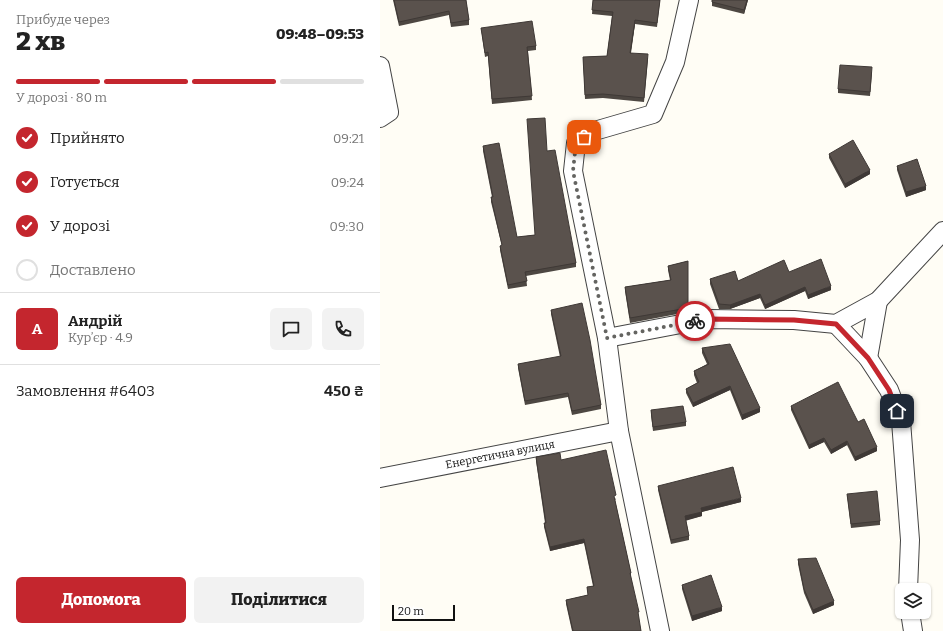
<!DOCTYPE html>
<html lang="uk">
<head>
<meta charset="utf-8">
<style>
  :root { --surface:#fff; --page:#f2f2f2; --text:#222; --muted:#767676; --line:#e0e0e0; --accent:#c4262e }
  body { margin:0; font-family:Bitter,serif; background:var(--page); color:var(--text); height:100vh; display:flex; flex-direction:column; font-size:15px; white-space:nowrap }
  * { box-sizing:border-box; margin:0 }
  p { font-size:13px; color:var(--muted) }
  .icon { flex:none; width:22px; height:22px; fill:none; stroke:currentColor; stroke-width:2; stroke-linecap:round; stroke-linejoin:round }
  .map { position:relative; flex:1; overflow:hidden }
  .side { display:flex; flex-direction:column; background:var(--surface); width:380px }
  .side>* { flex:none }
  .controls { position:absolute; left:515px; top:583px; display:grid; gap:8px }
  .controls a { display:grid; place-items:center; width:36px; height:36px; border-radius:6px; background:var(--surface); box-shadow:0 1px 3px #0004; font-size:20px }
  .scale { position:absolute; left:12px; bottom:10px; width:63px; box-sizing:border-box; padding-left:4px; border:2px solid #111; border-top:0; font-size:11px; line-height:14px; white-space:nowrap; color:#111; -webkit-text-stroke:3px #fff; paint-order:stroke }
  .pin { position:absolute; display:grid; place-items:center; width:34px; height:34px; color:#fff; margin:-17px; border-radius:8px; box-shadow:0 2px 6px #0006 }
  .courier { position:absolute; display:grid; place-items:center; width:40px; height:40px; margin:-20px; border:3px solid #c4262e; border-radius:50%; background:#fff; color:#222; box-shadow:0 1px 5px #0007 }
  .overview em { font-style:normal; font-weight:800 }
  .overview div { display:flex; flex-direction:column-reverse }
  .overview { display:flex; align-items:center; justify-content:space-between; height:68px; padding:0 16px }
  h1 { font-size:26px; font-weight:800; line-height:30px }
  .bar { display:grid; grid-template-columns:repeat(4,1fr); gap:6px 4px; align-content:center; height:48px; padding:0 16px }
  .bar i { height:5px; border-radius:3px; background:var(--line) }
  .bar .current { background:var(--accent) }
  .bar p { grid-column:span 4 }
  .line { display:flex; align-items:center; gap:10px; padding:0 16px; border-top:1px solid var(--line) }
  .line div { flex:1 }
  .round { display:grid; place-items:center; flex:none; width:42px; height:42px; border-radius:6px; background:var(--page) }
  ol { padding:0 16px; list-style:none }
  li { display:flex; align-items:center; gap:12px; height:44px }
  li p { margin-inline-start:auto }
  li .icon { padding:4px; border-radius:50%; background:var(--accent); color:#fff; stroke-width:4 }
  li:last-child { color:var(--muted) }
  li i { width:22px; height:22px; border:2px solid var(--line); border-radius:50% }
  .primary-button { display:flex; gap:8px; margin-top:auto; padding:8px 16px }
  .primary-button a { flex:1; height:46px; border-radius:6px; background:var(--accent); color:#fff; font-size:16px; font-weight:800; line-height:46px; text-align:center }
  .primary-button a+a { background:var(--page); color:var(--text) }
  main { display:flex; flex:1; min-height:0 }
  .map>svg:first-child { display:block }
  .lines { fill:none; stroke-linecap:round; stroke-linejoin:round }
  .minor-casing { stroke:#444; stroke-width:20 }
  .minor { stroke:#fff; stroke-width:18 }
  .wall { fill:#4d4742 }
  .shaded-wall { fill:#3f3936 }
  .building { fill:#5a524d; stroke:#3f3936 }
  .done { stroke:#646461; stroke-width:4; stroke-dasharray:0 7.2 }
  .route { stroke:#c4262e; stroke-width:5 }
  .labels { text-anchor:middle; stroke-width:4; stroke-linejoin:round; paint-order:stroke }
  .street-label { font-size:11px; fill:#111; stroke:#fff }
</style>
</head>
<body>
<main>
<section class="side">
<div class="overview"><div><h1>2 хв</h1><p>Прибуде через</p></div><em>09:48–09:53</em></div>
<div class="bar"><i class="current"></i><i class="current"></i><i class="current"></i><i></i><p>У дорозі · 80 m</p></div>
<ol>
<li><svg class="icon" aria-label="check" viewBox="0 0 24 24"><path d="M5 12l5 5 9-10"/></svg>Прийнято<p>09:21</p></li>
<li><svg class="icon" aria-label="check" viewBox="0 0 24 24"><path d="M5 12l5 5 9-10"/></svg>Готується<p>09:24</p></li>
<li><svg class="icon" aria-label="check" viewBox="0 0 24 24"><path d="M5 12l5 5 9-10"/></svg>У дорозі<p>09:30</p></li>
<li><i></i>Доставлено</li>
</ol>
<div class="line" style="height:72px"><b class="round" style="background:var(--accent);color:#fff">А</b><div><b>Андрій</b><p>Кур’єр · 4.9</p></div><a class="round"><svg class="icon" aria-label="chat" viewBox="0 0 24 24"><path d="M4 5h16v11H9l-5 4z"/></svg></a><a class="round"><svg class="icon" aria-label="phone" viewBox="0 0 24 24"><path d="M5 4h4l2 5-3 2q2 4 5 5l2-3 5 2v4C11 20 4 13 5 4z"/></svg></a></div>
<div class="line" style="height:52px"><div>Замовлення #6403</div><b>450 ₴</b></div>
<div class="primary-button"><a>Допомога</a><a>Поділитися</a></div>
</section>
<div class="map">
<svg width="563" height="631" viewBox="0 0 563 631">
  <rect width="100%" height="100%" fill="#fffdf5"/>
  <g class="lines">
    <g class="minor-casing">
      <g id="minor">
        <path d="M0,66l9,46 -9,6"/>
        <path d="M456,324l32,34 21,32 12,31 9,119 -2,50"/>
        <path d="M227,338l100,-19 87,1 42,4 42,-23 65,-70"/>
        <path d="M488,358l10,-57"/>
        <path d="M0,478l239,-47"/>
        <path d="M530,612l3,19"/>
        <path d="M280,631l-41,-200 -12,-93 -34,-167 3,-28 15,-11 62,-18 22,-52 14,-62"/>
      </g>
    </g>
    <use href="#minor" class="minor"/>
  </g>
  <g class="wall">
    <path d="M13,0h73l3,20v5l-18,2 -2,-12 -50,11z"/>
    <path d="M213,0h67l-3,27 -22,-3 -4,29 17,5 -4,44 -41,-4 -18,1 -2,-42 24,-1 5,-40 -20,-2z"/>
    <path d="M368,0l-4,14 -32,-8v-4z"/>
    <path d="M101,28l55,18v4l-8,1 4,49 -40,4 -4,-48 -3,1z"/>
    <path d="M492,72l-2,24 -32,-3v-4z"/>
    <path d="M103,146l34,91 18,-2 12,-84 29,112v4l-50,9 1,10 -19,3 -8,-39v-4h2l-11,-44v-5h1l-9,-46z"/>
    <path d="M449,154l41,20 -25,14 -16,-30z"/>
    <path d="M517,166l29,24 -20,7 -9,-27z"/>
    <path d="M308,261v51l-58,11 -5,-32v-4l45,-7 -2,-10v-4z"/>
    <path d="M409,272l42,18 -23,9 -3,-8 -40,18 -5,-11 -30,11h-11l-9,-25v-5l28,2z"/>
    <path d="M171,310l50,95v4l-29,6 -4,-18 -43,8 -7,-37v-4l42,-7 -9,-43z"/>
    <path d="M322,348l58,64 -18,8 -12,-30 -37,17 -7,-14v-4l11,-6 -3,-8v-4l13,-7 -5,-11z"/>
    <path d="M411,406l67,16 19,29 -22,10 -8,-16 -16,9 -7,-12 -15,7 -18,-39z"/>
    <path d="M271,410l35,12v4l-33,5 -2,-16z"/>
    <path d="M156,457l25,3 55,39 -1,1 16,73v4l10,54h-69l-6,-27v-4l22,-5 -1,-8 6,-1 -9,-43 -34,8 -6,-24v-4h1l-9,-62z"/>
    <path d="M278,486l83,16 -39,10v4l-16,4 3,16v4l-18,4 -13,-54z"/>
    <path d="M467,494l33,27v4l-29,3z"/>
    <path d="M418,559l36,46 -21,9 -9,-21 -6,-29z"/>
    <path d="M302,585l40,26 -30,10 -10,-32z"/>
  </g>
  <g class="shaded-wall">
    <path d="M367,0h1l-4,14v-4z"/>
    <path d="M255,20v4l-5,33v-4z"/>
    <path d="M490,170v4l-25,14v-4z"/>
    <path d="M546,186v4l-20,7v-5z"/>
    <path d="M451,286v4l-23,9v-4z"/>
    <path d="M425,287v4l-40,18v-4z"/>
    <path d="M380,294v4l-30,11v-4z"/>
    <path d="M350,386v4l-37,17v-4z"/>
    <path d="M380,408v4l-18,8v-5z"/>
    <path d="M444,438v4l-15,7v-4z"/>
    <path d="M467,441v4l-16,9v-4z"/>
    <path d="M497,447v4l-22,10v-4z"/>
    <path d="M361,498v4l-40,10v-4z"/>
    <path d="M322,512v4l-17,5v-5z"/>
    <path d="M204,539v4l-34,8v-4z"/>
    <path d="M454,601v4l-21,9v-4z"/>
    <path d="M342,607v4l-30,10v-5z"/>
  </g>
  <g class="building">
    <path d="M14,0h72l3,20 -18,3 -2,-12 -50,11z"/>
    <path d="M213,0h67l-3,23 -22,-3 -5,33 18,1 -4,44 -41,-4 -18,1 -2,-38 24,-1 6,-44 -21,-2z"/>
    <path d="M332,0h35l-3,10 -32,-8z"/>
    <path d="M152,21l4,25 -9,1 5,49 -40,3 -4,-47 -3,1 -4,-25z"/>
    <path d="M460,65l32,2 -2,25 -32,-3z"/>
    <path d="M165,118l2,33 8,-1 21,113 -51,9 2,9 -19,4 -8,-39 2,-1 -11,-48h2l-10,-51 16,-3 18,94 18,-2 -8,-116z"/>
    <path d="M473,140l17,30 -25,14 -16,-30z"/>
    <path d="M537,159l9,27 -20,6 -9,-26z"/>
    <path d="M441,259l10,27 -23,9 -3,-8 -40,18 -5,-11 -30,11 -11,-1 -9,-25 25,-8 3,10 46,-21 5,12z"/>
    <path d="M308,261v47l-58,10 -5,-31 46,-7 -3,-14z"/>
    <path d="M202,303l8,37 11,65 -29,6 -4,-18 -43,8 -7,-37 43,-8 -10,-46z"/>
    <path d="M350,344l30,64 -18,7 -12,-29 -37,17 -7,-14 13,-7 -5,-11 15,-7 -7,-16z"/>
    <path d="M458,382l20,40 6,-3 13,28 -22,10 -8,-16 -16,9 -7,-12 -15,7 -18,-39z"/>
    <path d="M303,406l3,16 -33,5 -2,-17z"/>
    <path d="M226,450l10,45 -2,1 17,77h-1l9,39h-1l3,19h-68l-7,-31 22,-5 -1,-8 7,-1 -10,-47 -34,8 -6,-24h2l-10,-66 24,-4 1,7z"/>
    <path d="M353,467l8,31 -40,10 1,4 -17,4 4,20 -18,4 -13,-54z"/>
    <path d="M497,491l3,30 -29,3 -4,-30z"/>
    <path d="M436,558l18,43 -21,9 -9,-21 -6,-30z"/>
    <path d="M331,575l11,32 -30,9 -10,-31z"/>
  </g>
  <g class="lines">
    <path class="done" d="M204,137l-8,6 -3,28 34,167 88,-17"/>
    <path class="route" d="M315,321l12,-2 87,1 42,4 32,34 21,32 8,21"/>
  </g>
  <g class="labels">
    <g class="street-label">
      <text transform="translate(120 454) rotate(-11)" y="4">Енергетична вулиця</text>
    </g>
  </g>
</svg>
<div class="controls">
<a><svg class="icon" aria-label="layers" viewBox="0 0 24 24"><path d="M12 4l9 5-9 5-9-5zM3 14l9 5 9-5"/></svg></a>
</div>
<div class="scale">20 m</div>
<div class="pin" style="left:204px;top:137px;background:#ea580c"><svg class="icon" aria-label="bag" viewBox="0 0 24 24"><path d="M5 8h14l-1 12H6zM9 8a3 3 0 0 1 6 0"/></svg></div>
<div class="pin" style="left:517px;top:411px;background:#1f2937"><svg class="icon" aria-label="home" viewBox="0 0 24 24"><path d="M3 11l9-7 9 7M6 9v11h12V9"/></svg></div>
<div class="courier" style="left:315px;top:321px"><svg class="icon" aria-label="bike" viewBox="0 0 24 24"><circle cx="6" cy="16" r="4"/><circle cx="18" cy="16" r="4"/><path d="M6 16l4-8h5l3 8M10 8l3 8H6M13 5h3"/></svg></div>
</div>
</main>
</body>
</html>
